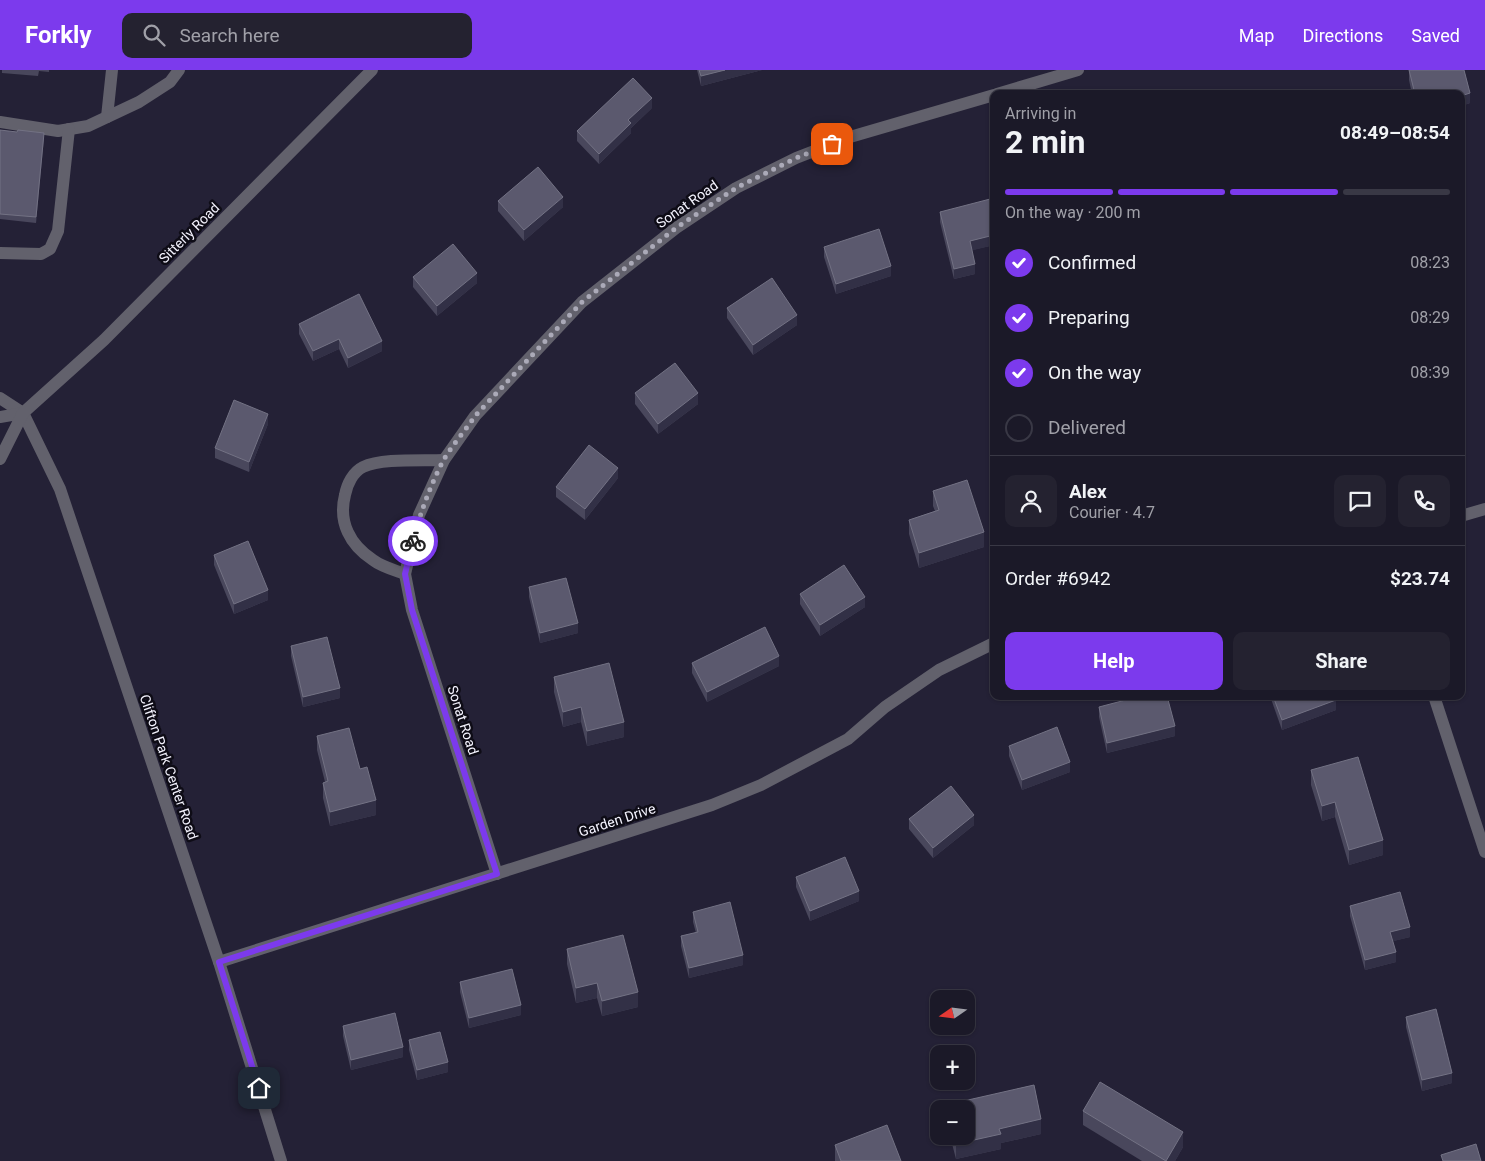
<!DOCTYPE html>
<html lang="en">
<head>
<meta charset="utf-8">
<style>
  :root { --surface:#1b1928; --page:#242230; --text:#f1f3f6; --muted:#a0a0a8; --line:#393845; --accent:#7c3aed }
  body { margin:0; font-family:Roboto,sans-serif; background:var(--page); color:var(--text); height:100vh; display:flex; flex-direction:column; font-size:19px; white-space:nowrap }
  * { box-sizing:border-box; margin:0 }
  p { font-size:16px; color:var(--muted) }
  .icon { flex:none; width:28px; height:28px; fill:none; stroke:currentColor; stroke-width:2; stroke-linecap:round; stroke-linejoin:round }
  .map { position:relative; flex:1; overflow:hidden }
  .panel { position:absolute; left:990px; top:20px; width:475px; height:610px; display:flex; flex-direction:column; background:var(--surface); border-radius:10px; box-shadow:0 1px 4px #0004,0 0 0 1px var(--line) }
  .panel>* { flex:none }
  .needle { width:32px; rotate:256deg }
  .controls { position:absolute; left:930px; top:920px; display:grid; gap:10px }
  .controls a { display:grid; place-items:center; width:45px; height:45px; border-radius:10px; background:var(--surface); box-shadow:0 1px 4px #0004,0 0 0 1px var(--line); font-size:25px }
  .pin { position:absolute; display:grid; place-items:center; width:42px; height:42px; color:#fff; margin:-21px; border-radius:10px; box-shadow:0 2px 8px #0006 }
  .courier { position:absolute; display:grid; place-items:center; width:50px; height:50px; margin:-25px; border:4px solid #7c3aed; border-radius:50%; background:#fff; color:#222; box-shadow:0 1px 6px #0007 }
  .head em { font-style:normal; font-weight:700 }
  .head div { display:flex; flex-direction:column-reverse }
  .head { display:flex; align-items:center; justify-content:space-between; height:85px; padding:0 15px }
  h1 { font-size:32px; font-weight:700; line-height:38px }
  .bar { display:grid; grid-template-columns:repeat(4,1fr); gap:8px 5px; align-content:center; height:60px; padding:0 15px }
  .bar i { height:6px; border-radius:4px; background:var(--line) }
  .bar .selected { background:var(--accent) }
  .bar p { grid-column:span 4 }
  .line { display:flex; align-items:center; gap:12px; padding:0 15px; border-top:1px solid var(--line) }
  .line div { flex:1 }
  .round { display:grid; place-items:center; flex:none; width:52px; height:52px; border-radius:10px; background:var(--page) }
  ol { padding:0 15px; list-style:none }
  li { display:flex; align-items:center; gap:15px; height:55px }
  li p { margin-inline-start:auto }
  li .icon { padding:5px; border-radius:50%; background:var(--accent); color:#fff; stroke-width:4 }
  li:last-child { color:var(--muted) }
  li i { width:28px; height:28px; border:2px solid var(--line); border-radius:50% }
  .button { display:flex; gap:10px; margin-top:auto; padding:10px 15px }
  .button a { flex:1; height:58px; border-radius:10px; background:var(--accent); color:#fff; font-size:20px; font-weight:700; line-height:58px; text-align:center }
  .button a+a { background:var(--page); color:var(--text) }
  header { display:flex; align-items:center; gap:30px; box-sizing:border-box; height:70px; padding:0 25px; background:var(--accent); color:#fff }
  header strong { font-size:24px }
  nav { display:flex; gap:28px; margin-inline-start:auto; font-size:18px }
  .search { width:350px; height:45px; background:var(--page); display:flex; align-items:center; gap:12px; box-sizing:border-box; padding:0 18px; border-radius:10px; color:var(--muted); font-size:19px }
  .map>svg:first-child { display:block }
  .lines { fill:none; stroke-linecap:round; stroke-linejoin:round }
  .minor { stroke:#62616c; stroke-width:12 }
  .wall { fill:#49475c }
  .shaded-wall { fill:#323046 }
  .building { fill:#5b596e; stroke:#737284 }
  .done { stroke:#abaab8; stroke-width:5; stroke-dasharray:0 9 }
  .route { stroke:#7c3aed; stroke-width:6 }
  .labels { text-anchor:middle; stroke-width:5; stroke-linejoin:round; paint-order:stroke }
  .street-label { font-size:14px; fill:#f4f3fe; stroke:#0e0c16 }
</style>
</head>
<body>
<header>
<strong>Forkly</strong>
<div class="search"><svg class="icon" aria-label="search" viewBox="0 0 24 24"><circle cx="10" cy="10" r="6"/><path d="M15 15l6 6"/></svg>Search here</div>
<nav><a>Map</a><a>Directions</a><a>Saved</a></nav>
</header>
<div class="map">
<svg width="1485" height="1091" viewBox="0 0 1485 1091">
  <rect width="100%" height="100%" fill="#242136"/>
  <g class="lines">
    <g class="minor">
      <path d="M997,24l81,-24"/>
      <path d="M107,47l5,-47"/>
      <path d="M0,52l58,9 30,-5 51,-24 31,-20 9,-12"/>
      <path d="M0,183l41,1 9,-5 8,-18 11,-102"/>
      <path d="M0,328l23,15 37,76 159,473 62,199"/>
      <path d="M0,347l23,-4"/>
      <path d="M0,389l23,-46 81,-73 268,-270"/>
      <path d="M1461,446l24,-7"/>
      <path d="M405,504c-10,-4 -23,-7 -32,-14 -23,-15 -35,-38 -28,-65 2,-11 8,-23 18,-28 19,-9 59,-6 81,-7"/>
      <path d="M1434,626l51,156"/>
      <path d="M497,804l-85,-264 -7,-36 14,-59 25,-55 31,-44 107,-114 94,-74 60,-40 60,-30 54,-21 144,-42"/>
      <path d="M219,892l493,-157 49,-20 87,-46 37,-32 54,-37 55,-27"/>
    </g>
  </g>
  <g class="wall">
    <path d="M2,0h47v2l-10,-1 -1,5 -36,-3z"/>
    <path d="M697,0h65l-61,16z"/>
    <path d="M1409,0h55l6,23v10l-9,3v-12h-49l-3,-14z"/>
    <path d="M652,38l-21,20v5l-32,31 -22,-23v-10z"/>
    <path d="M0,60l44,8 -8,85 -36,-4z"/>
    <path d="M498,131l65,6 -39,34 -26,-30z"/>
    <path d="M940,142l54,33 -22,5 3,24 -21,5 -14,-57z"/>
    <path d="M824,177l67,29 -55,18 -12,-37z"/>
    <path d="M413,207l64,6 -40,33 -24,-29z"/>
    <path d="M727,238l70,17 -44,30 -26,-37z"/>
    <path d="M299,254l83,27 -34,17 -9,-19 -26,12 -14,-27z"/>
    <path d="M635,323l63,11 -40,30 -23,-30z"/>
    <path d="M268,354l-19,48 -34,-14v-10z"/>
    <path d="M618,408l-33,42 -29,-23v-10z"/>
    <path d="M933,421l51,56 -65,21 -10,-34v-14l26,-9 -2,-5z"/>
    <path d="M214,485l54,45 -34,14 -20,-49z"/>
    <path d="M529,517l49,46 -38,10 -11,-46z"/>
    <path d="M800,524l65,13 -45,29 -20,-32z"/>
    <path d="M291,576l49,52 -37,9 -12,-51z"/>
    <path d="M692,593l87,3 -72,36 -15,-29z"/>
    <path d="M554,607l70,60 -37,9 -6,-24 -18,5 -9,-35z"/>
    <path d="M1270,626h65l1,14 -54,20z"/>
    <path d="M1099,637l76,29 -68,17 -8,-36z"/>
    <path d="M317,666l43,33 16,46 -46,11 -7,-28v-15l2,-1 -8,-32z"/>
    <path d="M1009,676l61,26 -48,18 -13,-34z"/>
    <path d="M1311,700l72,85 -34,10 -14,-48 -13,4 -11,-36z"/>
    <path d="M909,749l65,6 -41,33 -24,-29z"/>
    <path d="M796,807l63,24 -49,20 -14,-34z"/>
    <path d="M1350,836l60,31 -17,4 3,21 -31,8 -15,-54z"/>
    <path d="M693,842l50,53 -54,13 -8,-32v-10l15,-3 -3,-11z"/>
    <path d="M567,879l71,58 -36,9 -5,-18 -21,5 -9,-39z"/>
    <path d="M460,912l61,33 -52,13 -9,-36z"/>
    <path d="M1406,947l46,66 -30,8 -16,-64z"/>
    <path d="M343,956l60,31 -52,13 -8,-34z"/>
    <path d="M409,970l39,32 -31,8 -8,-30z"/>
    <path d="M1034,1015l7,34v15l-40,9v6l-45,10 -6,-23h16v-27h-20v-4z"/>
    <path d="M1083,1041l100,36 -8,14h-33l-59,-36z"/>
    <path d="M835,1075l66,16h-66z"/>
  </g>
  <g class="shaded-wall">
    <path d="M725,0h37l-61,16v-10z"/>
    <path d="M1470,23v10l-9,3v-10z"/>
    <path d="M652,28v10l-21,20v5l-32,31v-10l29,-34z"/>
    <path d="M44,63v5l-8,85v-6z"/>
    <path d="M563,127v10l-39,34v-11z"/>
    <path d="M994,165v10l-24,6v-10z"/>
    <path d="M975,194v10l-21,5v-10z"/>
    <path d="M891,196v10l-55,18v-10z"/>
    <path d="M477,203v10l-40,33v-10z"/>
    <path d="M797,245v10l-44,30v-10z"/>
    <path d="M339,269v10l-26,12v-10z"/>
    <path d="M382,271v10l-34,17v-10z"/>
    <path d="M698,323v11l-40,30v-10z"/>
    <path d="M268,344v10l-19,48v-10z"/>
    <path d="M618,398v10l-33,42v-11z"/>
    <path d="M984,462v15l-65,21v-15z"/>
    <path d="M268,520v10l-34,14v-10z"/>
    <path d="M865,527v10l-45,29v-11z"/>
    <path d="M578,553v10l-38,10v-10z"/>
    <path d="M779,586v10l-72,36v-10z"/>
    <path d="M340,618v10l-37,9v-10z"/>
    <path d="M1336,630v10l-54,20v-10z"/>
    <path d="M581,637v15l-18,5v-15z"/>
    <path d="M624,652v15l-37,9v-15z"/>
    <path d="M1175,656v10l-68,17v-10z"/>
    <path d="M1070,692v10l-48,18v-10z"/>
    <path d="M376,730v15l-46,11v-14z"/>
    <path d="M1335,732v15l-13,4v-15z"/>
    <path d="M974,745v10l-41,33v-10z"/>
    <path d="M1383,770v15l-34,10v-15z"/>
    <path d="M859,821v10l-49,20v-10z"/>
    <path d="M1410,857v10l-20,5v-10z"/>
    <path d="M1396,882v10l-31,8v-10z"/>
    <path d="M743,885v10l-54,13v-10z"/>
    <path d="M597,913v15l-21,5v-15z"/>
    <path d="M638,922v15l-36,9v-15z"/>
    <path d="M521,935v10l-52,13v-10z"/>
    <path d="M403,977v10l-52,13v-10z"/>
    <path d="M448,992v10l-31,8v-10z"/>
    <path d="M1452,1003v10l-30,8v-11z"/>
    <path d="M1041,1049v15l-40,9v6l-45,10v-15l43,-15z"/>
    <path d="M1183,1062v15l-8,14h-9z"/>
  </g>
  <g class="building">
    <path d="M699,0h26l-24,6z"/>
    <path d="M1409,0h55l6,23 -9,3v-2h-46z"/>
    <path d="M633,8l19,20 -24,22 3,3 -32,31 -22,-23z"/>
    <path d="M1355,20v4h-14z"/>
    <path d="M0,60l17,2 1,-2 26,3 -8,84 -36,-3z"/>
    <path d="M538,97l25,30 -39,33 -26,-29z"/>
    <path d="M994,128v37l-24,6 5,23 -21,5 -14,-57z"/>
    <path d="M879,159l12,37 -55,18 -12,-37z"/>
    <path d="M453,174l24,29 -40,33 -24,-29z"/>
    <path d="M772,208l25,37 -44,30 -26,-37z"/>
    <path d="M359,224l23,47 -34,17 -9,-19 -26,12 -14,-27z"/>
    <path d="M675,293l23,30 -40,31 -23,-31z"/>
    <path d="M234,330l34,14 -19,48 -34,-14z"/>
    <path d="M589,375l29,23 -33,41 -29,-22z"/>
    <path d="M967,410l17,52 -65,21 -10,-33 30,-10 -6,-19z"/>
    <path d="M248,471l20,49 -34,14 -20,-49z"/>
    <path d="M844,495l21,32 -45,28 -20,-31z"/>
    <path d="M566,508l12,45 -38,10 -11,-46z"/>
    <path d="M765,557l14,29 -72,36 -15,-29z"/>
    <path d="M327,567l13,51 -37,9 -12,-51z"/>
    <path d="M609,593l15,59 -37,9 -6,-24 -18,5 -9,-35z"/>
    <path d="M1141,626h26l8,30 -68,17 -8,-36z"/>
    <path d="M1273,626h62l1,4 -54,20z"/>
    <path d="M1057,657l13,35 -48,18 -13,-34z"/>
    <path d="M349,658l11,41 7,-2 9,33 -46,12 -7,-29 5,-2 -11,-45z"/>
    <path d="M1358,687l25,83 -34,10 -14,-48 -13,4 -11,-36z"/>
    <path d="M951,716l23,29 -41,33 -24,-29z"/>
    <path d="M845,787l14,34 -49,20 -14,-34z"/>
    <path d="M1400,822l10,35 -20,5 6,20 -31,8 -15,-54z"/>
    <path d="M730,832l13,53 -54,13 -8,-32 17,-4 -5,-20z"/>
    <path d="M623,865l15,57 -36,9 -5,-18 -21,5 -9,-39z"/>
    <path d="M512,899l9,36 -52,13 -9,-36z"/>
    <path d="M1436,939l16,64 -30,7 -16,-63z"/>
    <path d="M395,943l8,34 -52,13 -8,-34z"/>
    <path d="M440,962l8,30 -31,8 -8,-30z"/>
    <path d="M1100,1012l83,50 -17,29 -83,-50z"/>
    <path d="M1034,1015l7,34 -42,10 2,5 -45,10 -2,-8h12v-27h-19l-1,-4z"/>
    <path d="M887,1055l14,36h-60l-6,-16z"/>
    <path d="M1476,1074l5,17h-38l-2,-6z"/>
  </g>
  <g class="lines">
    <path class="done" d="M413,471c7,-27 17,-55 30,-80 9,-16 22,-30 32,-45l107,-114 94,-74 60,-40 60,-30 36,-14"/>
    <path class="route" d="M259,1018l-40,-126 278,-88 -85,-264 -7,-36 8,-33"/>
  </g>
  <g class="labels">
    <g class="street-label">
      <text transform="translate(687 134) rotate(-35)" y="5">Sonat Road</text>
      <text transform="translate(189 163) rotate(-45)" y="5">Sitterly Road</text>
      <text transform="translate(463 650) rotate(72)" y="5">Sonat Road</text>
      <text transform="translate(169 697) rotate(71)" y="5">Clifton Park Center Road</text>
      <text transform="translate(617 750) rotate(-18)" y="5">Garden Drive</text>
    </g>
  </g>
</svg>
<div class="controls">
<a><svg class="needle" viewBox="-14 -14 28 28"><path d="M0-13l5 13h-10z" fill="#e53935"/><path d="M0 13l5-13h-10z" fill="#a0a0a8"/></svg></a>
<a>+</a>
<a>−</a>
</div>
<div class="pin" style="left:832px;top:74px;background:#ea580c"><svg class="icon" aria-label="bag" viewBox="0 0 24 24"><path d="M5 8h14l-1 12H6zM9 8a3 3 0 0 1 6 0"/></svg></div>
<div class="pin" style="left:259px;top:1018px;background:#1f2937"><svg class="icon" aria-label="home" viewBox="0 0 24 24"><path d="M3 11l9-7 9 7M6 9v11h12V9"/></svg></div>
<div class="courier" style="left:413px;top:471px"><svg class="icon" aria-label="bike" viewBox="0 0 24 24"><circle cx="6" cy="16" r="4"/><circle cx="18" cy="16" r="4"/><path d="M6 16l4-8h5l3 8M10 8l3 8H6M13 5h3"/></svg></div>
<section class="panel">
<div class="head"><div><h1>2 min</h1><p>Arriving in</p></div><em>08:49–08:54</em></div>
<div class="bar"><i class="selected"></i><i class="selected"></i><i class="selected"></i><i></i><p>On the way · 200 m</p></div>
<ol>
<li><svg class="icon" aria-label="check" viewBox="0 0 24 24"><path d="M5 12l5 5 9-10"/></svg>Confirmed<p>08:23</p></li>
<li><svg class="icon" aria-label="check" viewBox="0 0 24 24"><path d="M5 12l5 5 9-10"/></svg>Preparing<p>08:29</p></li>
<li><svg class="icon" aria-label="check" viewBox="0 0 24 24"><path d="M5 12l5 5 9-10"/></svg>On the way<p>08:39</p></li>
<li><i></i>Delivered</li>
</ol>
<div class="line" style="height:90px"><a class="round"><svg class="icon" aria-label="person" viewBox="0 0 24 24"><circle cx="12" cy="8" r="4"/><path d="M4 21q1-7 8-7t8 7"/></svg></a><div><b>Alex</b><p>Courier · 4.7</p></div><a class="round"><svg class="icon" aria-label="chat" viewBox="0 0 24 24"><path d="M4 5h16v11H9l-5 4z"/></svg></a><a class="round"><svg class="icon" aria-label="phone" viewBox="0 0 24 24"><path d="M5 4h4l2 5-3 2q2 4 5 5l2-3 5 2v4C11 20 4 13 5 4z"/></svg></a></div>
<div class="line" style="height:65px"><div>Order #6942</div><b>$23.74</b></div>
<div class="button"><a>Help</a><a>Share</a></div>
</section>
</div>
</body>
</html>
